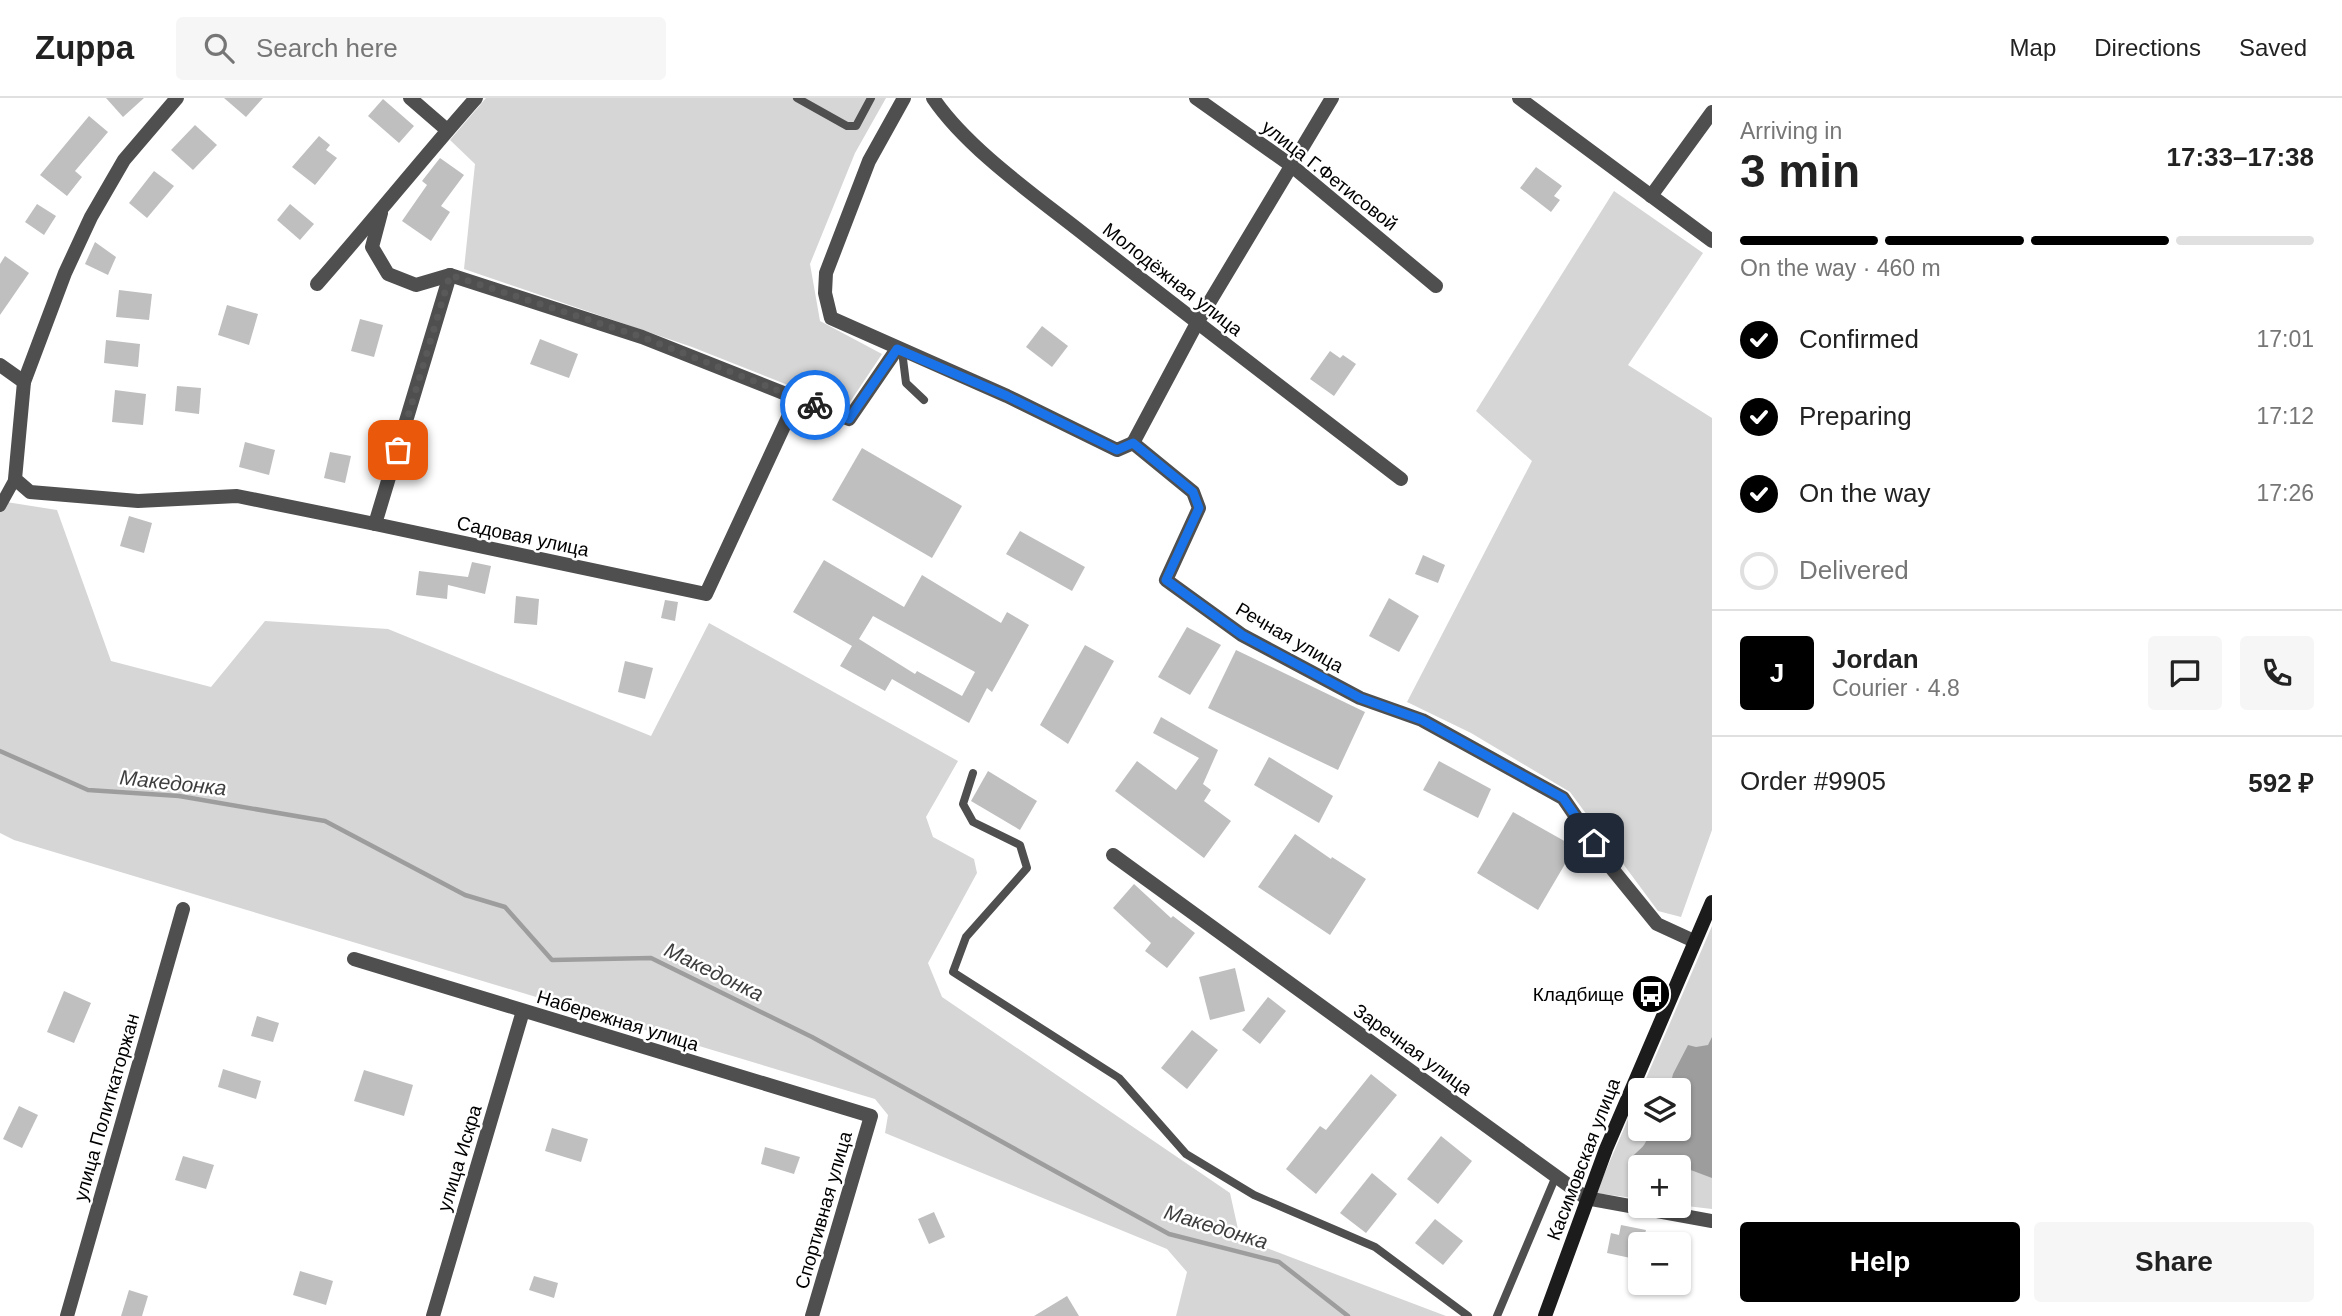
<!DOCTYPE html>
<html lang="en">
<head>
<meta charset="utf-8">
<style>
  :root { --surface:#fff; --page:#f6f6f6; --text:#222; --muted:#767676; --line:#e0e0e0; --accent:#000 }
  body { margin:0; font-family:Helvetica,sans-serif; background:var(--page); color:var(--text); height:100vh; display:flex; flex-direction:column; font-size:26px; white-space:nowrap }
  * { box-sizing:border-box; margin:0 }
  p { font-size:23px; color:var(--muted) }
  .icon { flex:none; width:38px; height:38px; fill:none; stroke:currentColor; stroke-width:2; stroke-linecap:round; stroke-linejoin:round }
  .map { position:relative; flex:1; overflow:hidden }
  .side { display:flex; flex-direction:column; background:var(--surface); width:630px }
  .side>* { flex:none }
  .fabs { position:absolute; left:1628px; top:980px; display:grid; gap:14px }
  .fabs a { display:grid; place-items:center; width:63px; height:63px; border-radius:7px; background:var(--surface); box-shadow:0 2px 5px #0004; font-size:35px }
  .pin { position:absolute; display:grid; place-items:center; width:60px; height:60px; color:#fff; margin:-30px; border-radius:14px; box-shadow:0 4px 10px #0006 }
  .courier { position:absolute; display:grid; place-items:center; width:70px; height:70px; margin:-35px; border:5px solid #1a73e8; border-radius:50%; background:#fff; color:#222; box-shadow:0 2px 9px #0007 }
  .summary em { font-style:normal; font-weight:600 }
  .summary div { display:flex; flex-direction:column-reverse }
  .summary { display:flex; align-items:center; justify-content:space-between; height:119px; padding:0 28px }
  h1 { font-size:46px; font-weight:600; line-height:52px }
  .bar { display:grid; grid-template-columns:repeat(4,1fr); gap:10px 7px; align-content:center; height:84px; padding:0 28px }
  .bar i { height:9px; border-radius:5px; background:var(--line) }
  .bar .selected { background:var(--accent) }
  .bar p { grid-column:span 4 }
  .line { display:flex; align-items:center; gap:18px; padding:0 28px; border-top:2px solid var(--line) }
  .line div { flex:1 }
  .round { display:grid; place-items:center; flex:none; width:74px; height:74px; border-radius:7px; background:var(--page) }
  ol { padding:0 28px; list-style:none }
  li { display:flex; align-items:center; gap:21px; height:77px }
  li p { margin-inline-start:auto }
  li .icon { padding:7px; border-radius:50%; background:var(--accent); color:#fff; stroke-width:4 }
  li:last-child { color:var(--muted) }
  li i { width:38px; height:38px; border:4px solid var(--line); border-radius:50% }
  .cta { display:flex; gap:14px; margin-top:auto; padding:14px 28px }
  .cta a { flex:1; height:80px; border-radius:7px; background:var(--accent); color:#fff; font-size:28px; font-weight:600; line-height:80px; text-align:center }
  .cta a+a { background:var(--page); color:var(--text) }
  header { display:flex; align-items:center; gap:42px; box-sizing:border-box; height:98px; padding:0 35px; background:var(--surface); border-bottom:2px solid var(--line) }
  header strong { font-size:33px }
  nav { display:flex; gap:38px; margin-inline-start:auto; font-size:24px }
  .search { width:490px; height:63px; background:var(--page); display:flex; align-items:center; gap:18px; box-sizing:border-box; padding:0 24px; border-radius:7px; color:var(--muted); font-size:26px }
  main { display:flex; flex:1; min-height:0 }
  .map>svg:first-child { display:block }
  .green { fill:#d6d6d6 }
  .water { fill:#9d9d9d }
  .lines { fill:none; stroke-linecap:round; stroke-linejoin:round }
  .stream { stroke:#9d9d9d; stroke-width:4.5 }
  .building { fill:#bfbfbf; fill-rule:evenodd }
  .service { stroke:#4f4f4f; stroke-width:8 }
  .pedestrian { stroke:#4f4f4f; stroke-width:12 }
  .minor { stroke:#4f4f4f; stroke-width:14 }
  .tertiary { stroke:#4f4f4f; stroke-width:14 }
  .secondary { stroke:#1c1c1c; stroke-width:14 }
  .done { stroke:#595959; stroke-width:7; stroke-dasharray:0 12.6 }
  .route { stroke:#1a73e8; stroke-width:9 }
  .labels { text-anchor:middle; stroke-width:5; stroke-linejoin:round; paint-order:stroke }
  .street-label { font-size:19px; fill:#000; stroke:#fff }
  .poi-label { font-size:19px; fill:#000; stroke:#fff; text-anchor:end }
  .water-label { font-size:21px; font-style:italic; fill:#3e3e3e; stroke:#fff }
</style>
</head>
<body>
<header>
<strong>Zuppa</strong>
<div class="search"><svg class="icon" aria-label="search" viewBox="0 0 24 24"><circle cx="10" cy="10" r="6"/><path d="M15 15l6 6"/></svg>Search here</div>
<nav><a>Map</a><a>Directions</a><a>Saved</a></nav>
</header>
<main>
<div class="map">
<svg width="1712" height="1218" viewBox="0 0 1712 1218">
  <rect width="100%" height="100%" fill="#fff"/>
  <g class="green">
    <path d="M486,0h400l-31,55 -45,111 10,57 62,33 -36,54 -154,-61 -228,-78 11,-105 -25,-24z"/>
    <path d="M1614,93l89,62 -75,112 84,53v412l-31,87 -23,-6 -88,-119 -99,-59 -64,-31 125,-241 -56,-50z"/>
    <path d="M0,403l57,9 54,151 100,26 54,-66 123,8 263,107 58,-113 249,138 -32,56 7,20 41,22 3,14 -49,90 14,34 288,196 10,45 206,78h-270l11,-44 -20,-23 -282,-116 3,-18 -13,-16 -861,-259 -14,-7z"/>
    <path d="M1712,828v283l-34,-4v-38h-38v32l-44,-6 44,-101v37h38v-39h-37z"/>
  </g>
  <path class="water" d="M1712,939v141l-24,-9 -10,1v-3h-38v8l-9,-1c-6,-17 4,-18 13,-29 3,-5 6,-11 9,-16h25v-39h-9l4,-16 15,-29 8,2 12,-2z"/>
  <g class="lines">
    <path class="stream" d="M0,653l88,39 91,6 146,25 140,74 40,12 47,53 99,-2 161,79 357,197 110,28 69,54"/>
  </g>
  <g class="building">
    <path d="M106,0h38l-21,19z"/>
    <path d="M224,0h39l-17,19z"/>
    <path d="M383,1l31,27 -15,17 -31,-27z"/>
    <path d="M89,18l19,16 -33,39 7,6 -15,19 -27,-21z"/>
    <path d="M195,27l22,20 -24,25 -22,-20z"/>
    <path d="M319,38l11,9 -4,5 11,8 -22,27 -23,-18z"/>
    <path d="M440,60l24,17 -23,31 9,6 -19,29 -29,-20 25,-36 -5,-4z"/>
    <path d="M1536,69l26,19 -8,10 6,4 -9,12 -31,-24z"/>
    <path d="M154,73l20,15 -27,32 -18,-15z"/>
    <path d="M37,106l19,12 -12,19 -19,-13z"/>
    <path d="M290,106l24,20 -14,16 -23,-20z"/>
    <path d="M95,144l21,15 -8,18 -23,-11z"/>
    <path d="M5,158l24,17 -29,42v-51z"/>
    <path d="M119,192l33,4 -3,26 -33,-3z"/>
    <path d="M227,207l31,9 -9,31 -31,-10z"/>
    <path d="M360,221l23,6 -9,32 -23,-6z"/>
    <path d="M1042,228l26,20 -16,21 -26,-20z"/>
    <path d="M540,241l38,15 -9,24 -39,-14z"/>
    <path d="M106,242l34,4 -2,23 -34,-4z"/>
    <path d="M1330,253l10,7 3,-3 13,9 -22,32 -24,-17z"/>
    <path d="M177,288l24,2 -2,26 -24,-3z"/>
    <path d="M115,292l31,4 -3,31 -31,-3z"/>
    <path d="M245,344l30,8 -6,25 -30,-8z"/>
    <path d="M862,350l100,58 -30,52 -100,-58z"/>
    <path d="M330,354l21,4 -6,27 -21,-5z"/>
    <path d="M129,418l23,7 -8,30 -24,-7z"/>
    <path d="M1020,433l65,36 -13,24 -66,-37z"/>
    <path d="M1423,457l22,10 -7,18 -23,-9z"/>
    <path d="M824,462l80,47 18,-32 79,48 6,-11 22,13 -37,67 -5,-4 -18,35 -77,-44 -7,12 -45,-25 12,-20 -59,-34zM873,518l102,56 -13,24 -45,-25 -2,3 -56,-35z"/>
    <path d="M472,464l19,4 -6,28 -37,-9 -1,14 -31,-4 3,-24 49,6z"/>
    <path d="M516,498l23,3 -2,26 -23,-2z"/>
    <path d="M1389,500l30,18 -20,36 -30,-16z"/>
    <path d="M665,502l13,2 -3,19 -14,-3z"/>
    <path d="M1187,529l34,18 -31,50 -32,-18z"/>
    <path d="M1085,547l29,16 -46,83 -28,-19z"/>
    <path d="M1236,552l129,62 -27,58 -130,-62z"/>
    <path d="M625,563l28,7 -8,31 -27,-7z"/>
    <path d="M1161,619l57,33 -15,34 8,6 -7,11 27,20 -27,37 -89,-67 22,-30 39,29 23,-32 -46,-25z"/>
    <path d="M1269,659l64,39 -14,27 -65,-38z"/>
    <path d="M1439,663l52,28 -13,29 -55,-28z"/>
    <path d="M988,673l49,30 -17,29 -49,-29z"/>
    <path d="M1513,714l62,35 -37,63 -61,-37z"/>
    <path d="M1295,736l36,25 1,-2 34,22 -36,56 -72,-48z"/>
    <path d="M1134,786l37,34 2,-2 22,17 -28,35 -22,-17 6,-8 -38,-35z"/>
    <path d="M1235,870l10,43 -35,9 -11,-43z"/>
    <path d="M64,893l27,12 -17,40 -27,-11z"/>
    <path d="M1268,899l18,14 -26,33 -18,-14z"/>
    <path d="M257,918l22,7 -6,19 -22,-6z"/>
    <path d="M1192,932l26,20 -31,39 -26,-21z"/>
    <path d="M223,971l38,12 -5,18 -38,-12z"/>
    <path d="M364,972l49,15 -9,31 -50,-15z"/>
    <path d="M1371,976l26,21 -81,99 -30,-25 34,-43 6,4z"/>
    <path d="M19,1008l19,9 -16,33 -19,-9z"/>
    <path d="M552,1030l36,11 -7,23 -36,-11z"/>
    <path d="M1441,1038l31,25 -34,43 -31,-25z"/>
    <path d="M765,1049l35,10 -6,17 -33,-10z"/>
    <path d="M183,1058l31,9 -8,24 -31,-9z"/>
    <path d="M1372,1075l25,21 -31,39 -26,-20z"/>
    <path d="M934,1114l11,25 -16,7 -11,-25z"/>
    <path d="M1435,1121l28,22 -20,24 -28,-22z"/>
    <path d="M1621,1127l25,5 -4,14h-2v16l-33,-7 4,-20 8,2z"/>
    <path d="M300,1173l33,10 -7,24 -33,-10z"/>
    <path d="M534,1178l24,7 -4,15 -25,-8z"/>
    <path d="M129,1192l19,6 -6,20h-21z"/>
    <path d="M1067,1198l12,20h-45z"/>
  </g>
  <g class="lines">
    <g class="service">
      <path d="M797,0l50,28h9l15,-28"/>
      <path d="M902,253l4,32 18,17"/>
      <path d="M973,675l-10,31 10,18 47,23 7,23 -61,69 -13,35 166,106 67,76 68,41 121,52 93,69"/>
      <path d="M1497,1218l59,-140"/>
    </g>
    <path class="pedestrian" d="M0,408l15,-27"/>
    <g class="minor">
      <path d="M177,0l-53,62 -33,57 -26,56 -41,109 -9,97 15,13 108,9 99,-5 138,28"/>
      <path d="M410,0l37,32"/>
      <path d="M904,0l-35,63 -43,112 -1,20 6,25 176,78 110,54 16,-7 60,49 6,16 -33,72 76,55 118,63 62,22 141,78 46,67 48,59 37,17"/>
      <path d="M933,0c35,52 107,101 157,141 103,81 207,160 311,240"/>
      <path d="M1196,0l96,68 144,120"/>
      <path d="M1651,98l61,-84"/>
      <path d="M381,115l-9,34 16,27 28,11 34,-10 192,62 207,82 48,-70"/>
      <path d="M450,177l-75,249 331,70 91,-196"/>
      <path d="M317,186c54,-61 105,-125 159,-186"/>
      <path d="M0,267l24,17"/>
      <path d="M1133,345l64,-120 135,-225"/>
      <path d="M1113,757l473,343 126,23"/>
      <path d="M354,861l517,157 -59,200"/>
      <path d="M67,1218l116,-407"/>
      <path d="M433,1218l90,-305"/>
    </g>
    <path class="tertiary" d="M1519,0l193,143"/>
    <path class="secondary" d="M1545,1218l61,-167 106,-247"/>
  </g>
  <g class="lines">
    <path class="done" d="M398,352l52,-175 192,62 173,68"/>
    <path class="route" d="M815,307l34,14 48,-70 110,47 110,54 16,-7 60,49 6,16 -33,72 76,55 118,63 62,22 141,78 31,45"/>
  </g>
  <defs>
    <g id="bus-disc" transform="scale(2.0125)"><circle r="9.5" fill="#000" stroke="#fff"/><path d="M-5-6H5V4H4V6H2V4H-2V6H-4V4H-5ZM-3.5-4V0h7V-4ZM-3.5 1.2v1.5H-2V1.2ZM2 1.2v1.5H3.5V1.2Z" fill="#fff"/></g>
  </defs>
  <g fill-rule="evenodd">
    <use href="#bus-disc" x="1651" y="896"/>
  </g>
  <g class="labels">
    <g class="street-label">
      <text transform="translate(1330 77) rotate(38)" y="7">улица Г.Фетисовой</text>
      <text transform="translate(1173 181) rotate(38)" y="7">Молодёжная улица</text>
      <text transform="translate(523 438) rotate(12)" y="7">Садовая улица</text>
      <text transform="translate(1290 539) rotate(30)" y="7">Речная улица</text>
      <text transform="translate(618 922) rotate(17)" y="7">Набережная улица</text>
      <text transform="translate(1413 951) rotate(36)" y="7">Заречная улица</text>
      <text transform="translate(106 1009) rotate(-74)" y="7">улица Политкаторжан</text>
      <text transform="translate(459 1060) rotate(-73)" y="7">улица Искра</text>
      <text transform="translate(1583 1061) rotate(-69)" y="7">Касимовская улица</text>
      <text transform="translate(823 1112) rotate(-74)" y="7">Спортивная улица</text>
    </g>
    <g class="poi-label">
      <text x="1624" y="903">Кладбище</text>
    </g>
    <g class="water-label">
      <text transform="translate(173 685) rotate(6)" y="7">Македонка</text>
      <text transform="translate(714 874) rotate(26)" y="7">Македонка</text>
      <text transform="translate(1216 1129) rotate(17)" y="7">Македонка</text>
    </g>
  </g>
</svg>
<div class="fabs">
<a><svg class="icon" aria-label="layers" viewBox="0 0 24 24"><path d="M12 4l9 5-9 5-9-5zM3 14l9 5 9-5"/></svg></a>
<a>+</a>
<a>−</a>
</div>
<div class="pin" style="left:398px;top:352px;background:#ea580c"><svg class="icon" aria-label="bag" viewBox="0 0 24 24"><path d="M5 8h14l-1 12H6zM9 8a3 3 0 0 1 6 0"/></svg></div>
<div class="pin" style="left:1594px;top:745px;background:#1f2937"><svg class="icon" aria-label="home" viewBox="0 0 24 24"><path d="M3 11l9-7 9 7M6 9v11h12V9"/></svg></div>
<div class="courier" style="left:815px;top:307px"><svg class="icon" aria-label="bike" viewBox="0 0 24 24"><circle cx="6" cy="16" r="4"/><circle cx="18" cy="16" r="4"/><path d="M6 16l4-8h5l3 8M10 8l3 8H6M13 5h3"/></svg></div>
</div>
<section class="side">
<div class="summary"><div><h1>3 min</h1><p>Arriving in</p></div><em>17:33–17:38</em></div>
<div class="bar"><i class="selected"></i><i class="selected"></i><i class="selected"></i><i></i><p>On the way · 460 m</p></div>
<ol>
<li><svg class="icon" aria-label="check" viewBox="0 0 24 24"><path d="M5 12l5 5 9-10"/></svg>Confirmed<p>17:01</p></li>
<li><svg class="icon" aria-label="check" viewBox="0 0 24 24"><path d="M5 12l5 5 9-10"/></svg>Preparing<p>17:12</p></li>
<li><svg class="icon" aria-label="check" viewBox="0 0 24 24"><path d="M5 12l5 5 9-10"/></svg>On the way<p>17:26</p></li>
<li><i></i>Delivered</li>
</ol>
<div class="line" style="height:126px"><b class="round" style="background:var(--accent);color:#fff">J</b><div><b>Jordan</b><p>Courier · 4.8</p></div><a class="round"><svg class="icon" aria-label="chat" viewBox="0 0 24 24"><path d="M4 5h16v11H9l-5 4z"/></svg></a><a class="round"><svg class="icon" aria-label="phone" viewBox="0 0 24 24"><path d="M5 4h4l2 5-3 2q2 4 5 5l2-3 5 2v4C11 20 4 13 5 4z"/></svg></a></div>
<div class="line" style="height:91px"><div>Order #9905</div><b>592 ₽</b></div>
<div class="cta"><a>Help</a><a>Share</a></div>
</section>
</main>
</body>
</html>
